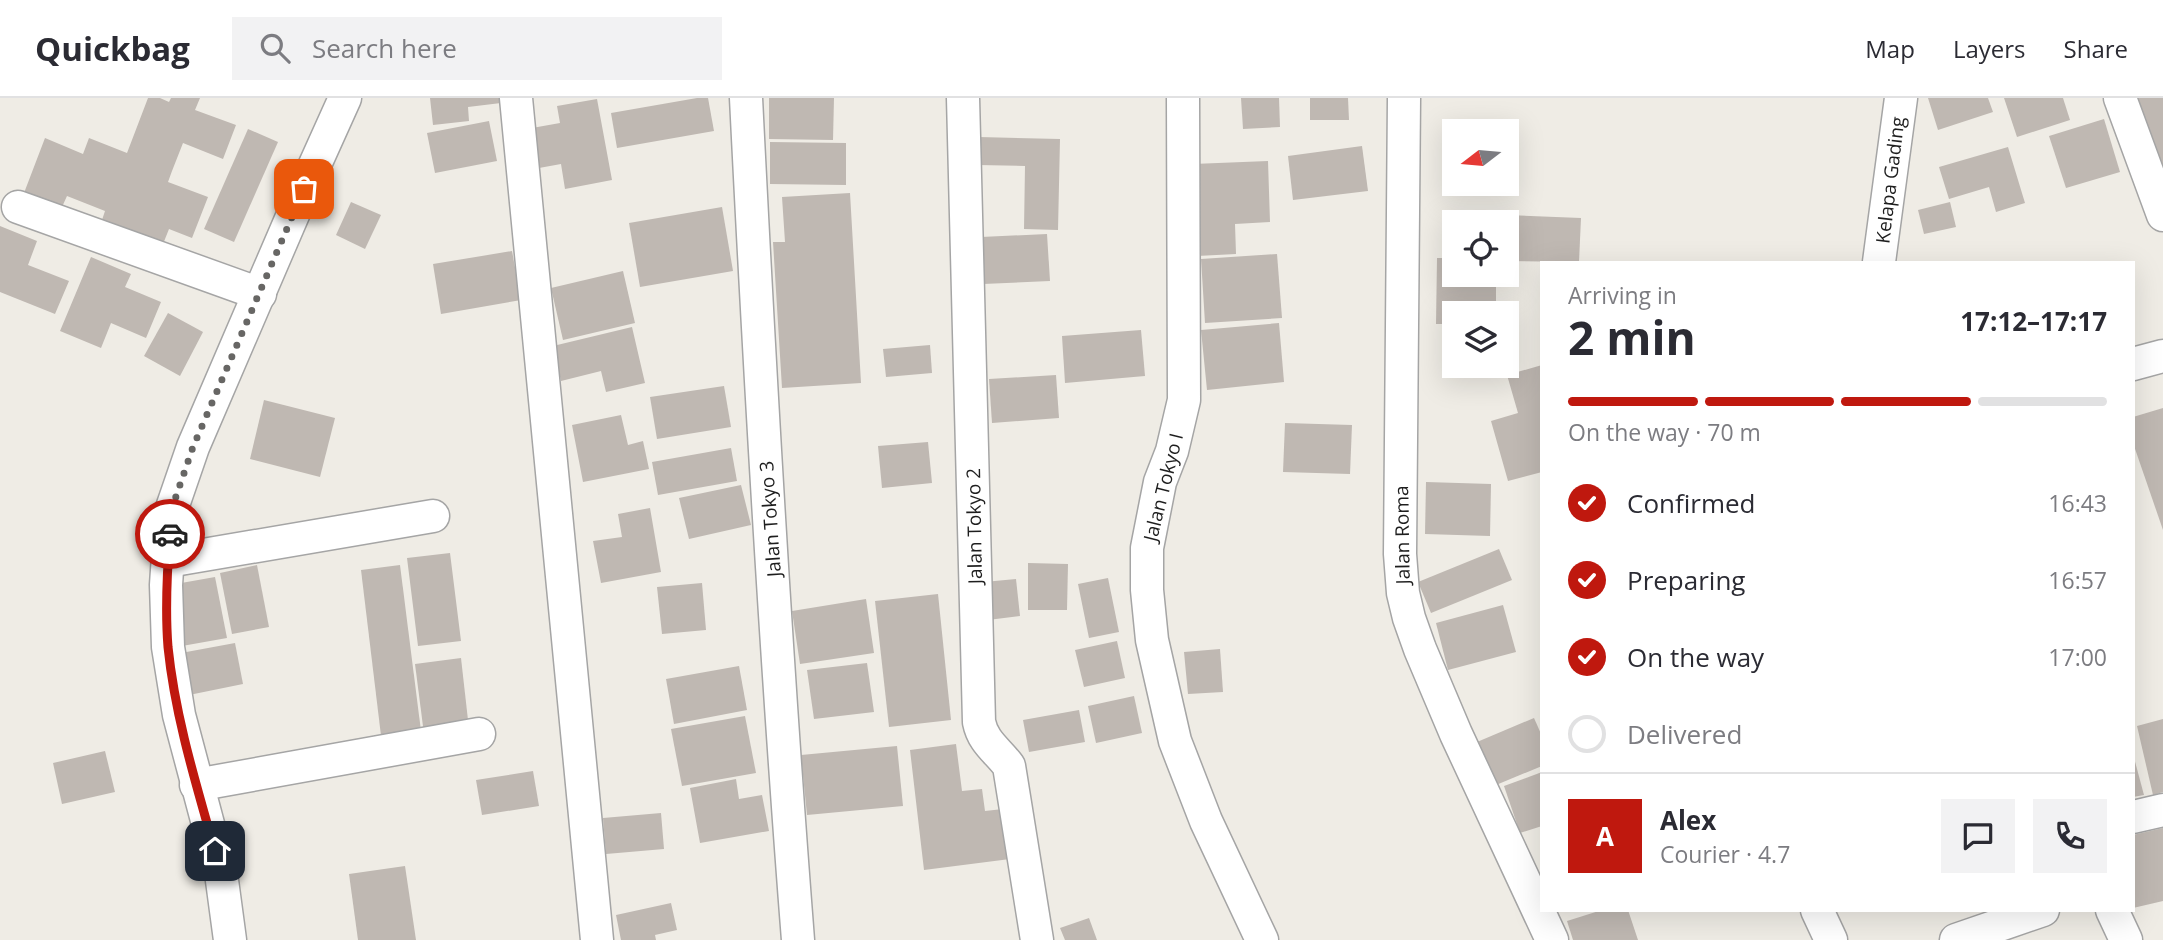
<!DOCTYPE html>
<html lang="en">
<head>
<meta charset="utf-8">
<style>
  :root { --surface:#fff; --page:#f2f2f3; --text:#2b2b33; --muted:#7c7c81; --line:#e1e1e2; --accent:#bf180e }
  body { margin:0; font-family:"Open Sans",sans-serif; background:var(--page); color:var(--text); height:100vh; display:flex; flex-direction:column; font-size:26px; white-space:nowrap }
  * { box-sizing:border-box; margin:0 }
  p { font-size:23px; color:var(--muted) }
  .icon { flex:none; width:38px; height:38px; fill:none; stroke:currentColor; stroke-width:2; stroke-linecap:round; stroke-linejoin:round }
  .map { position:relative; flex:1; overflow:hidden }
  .side { position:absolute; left:1540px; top:163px; width:595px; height:651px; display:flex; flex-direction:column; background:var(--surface); border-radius:0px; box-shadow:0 7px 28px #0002 }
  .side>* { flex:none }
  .needle { width:46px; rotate:254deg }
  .tools { position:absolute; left:1442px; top:21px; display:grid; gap:14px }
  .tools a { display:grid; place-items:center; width:77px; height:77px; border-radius:0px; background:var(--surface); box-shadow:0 7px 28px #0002; font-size:35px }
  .pin { position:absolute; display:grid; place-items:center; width:60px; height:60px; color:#fff; margin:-30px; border-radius:14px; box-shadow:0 4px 10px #0006 }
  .courier { position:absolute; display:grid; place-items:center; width:70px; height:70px; margin:-35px; border:5px solid #bf180e; border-radius:50%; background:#fff; color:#222; box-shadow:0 2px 9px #0007 }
  .headline em { font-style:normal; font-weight:700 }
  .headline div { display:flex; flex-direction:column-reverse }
  .headline { display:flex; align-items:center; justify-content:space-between; height:119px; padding:0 28px }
  h1 { font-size:46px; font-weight:700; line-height:52px }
  .bar { display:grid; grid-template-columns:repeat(4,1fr); gap:10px 7px; align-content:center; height:84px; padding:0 28px }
  .bar i { height:9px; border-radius:5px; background:var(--line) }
  .bar .current { background:var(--accent) }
  .bar p { grid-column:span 4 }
  .line { display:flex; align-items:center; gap:18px; padding:0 28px; border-top:2px solid var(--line) }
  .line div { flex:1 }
  .round { display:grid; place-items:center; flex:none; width:74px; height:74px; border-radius:0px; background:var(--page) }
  ol { padding:0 28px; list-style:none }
  li { display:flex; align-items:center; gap:21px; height:77px }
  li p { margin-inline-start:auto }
  li .icon { padding:7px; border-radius:50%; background:var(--accent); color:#fff; stroke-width:4 }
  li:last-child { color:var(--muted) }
  li i { width:38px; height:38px; border:4px solid var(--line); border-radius:50% }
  header { display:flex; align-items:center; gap:42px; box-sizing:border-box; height:98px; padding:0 35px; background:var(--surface); border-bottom:2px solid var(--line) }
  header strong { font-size:33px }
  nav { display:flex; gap:38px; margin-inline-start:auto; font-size:24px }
  .search { width:490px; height:63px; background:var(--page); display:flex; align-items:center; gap:18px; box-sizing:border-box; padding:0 24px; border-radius:0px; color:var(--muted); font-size:26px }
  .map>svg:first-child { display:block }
  .building { fill:#bfb8b2 }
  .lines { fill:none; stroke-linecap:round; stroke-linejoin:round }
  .minor-casing { stroke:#a5a5a5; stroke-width:35 }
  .minor { stroke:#fff; stroke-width:32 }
  .done { stroke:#676664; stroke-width:7; stroke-dasharray:0 12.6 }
  .route { stroke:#bf180e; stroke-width:9 }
  .labels { text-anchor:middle; stroke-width:5; stroke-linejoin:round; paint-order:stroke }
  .street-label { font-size:19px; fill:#1e1e1e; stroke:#fff }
</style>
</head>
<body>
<header>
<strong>Quickbag</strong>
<div class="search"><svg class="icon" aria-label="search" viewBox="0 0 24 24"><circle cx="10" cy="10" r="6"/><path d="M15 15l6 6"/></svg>Search here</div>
<nav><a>Map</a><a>Layers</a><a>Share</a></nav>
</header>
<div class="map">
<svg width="2163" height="842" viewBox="0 0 2163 842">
  <rect width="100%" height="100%" fill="#efece5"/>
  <g class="building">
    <path d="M148,0h12l9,4 2,-4h29l-5,12 41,15 -13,34 -40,-16 -11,28 -4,11 40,15 -16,41 -23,-9 -6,15 -61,-24 3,-9 -38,-15 -5,11 -38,-14 21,-55 38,16 6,-16 38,15z"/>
    <path d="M430,0h70l1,5 -33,4 1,14 -36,4z"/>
    <path d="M697,0h11l6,33 -97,17 -6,-35z"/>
    <path d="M769,0h65l-1,42 -64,-1z"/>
    <path d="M1241,0h38l1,29 -37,2z"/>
    <path d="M1310,0h38l1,22h-39z"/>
    <path d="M1928,0h60l5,14 -55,18z"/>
    <path d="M2004,0h59l7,22 -53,17z"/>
    <path d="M2138,0h25v72z"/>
    <path d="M597,1l15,81 -47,9 -4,-25 -22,4 -7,-40 28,-5 -3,-17z"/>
    <path d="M2104,21l16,53 -54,16 -17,-52z"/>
    <path d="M489,23l8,40 -62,12 -8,-40z"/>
    <path d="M248,31l30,13 -44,100 -30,-13z"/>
    <path d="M979,39l81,2 -2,91 -34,-1 1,-63 -47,-1z"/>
    <path d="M770,44l76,1v42l-76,-1z"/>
    <path d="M1362,48l6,45 -75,9 -5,-44z"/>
    <path d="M2008,49l17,56 -29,9 -7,-25 -40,12 -10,-32z"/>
    <path d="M1268,63l2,61 -35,2 1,30 -39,2 -4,-92z"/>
    <path d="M850,95l11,190 -79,5 -9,-146h12l-3,-45z"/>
    <path d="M351,104l30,13 -16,34 -29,-14z"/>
    <path d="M1950,104l6,25 -32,7 -6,-24z"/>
    <path d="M722,109l11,64 -93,16 -11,-64z"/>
    <path d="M1508,117l73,3 -2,44 -72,-1z"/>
    <path d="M0,128l37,15 -9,24 41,16 -14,33 -55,-22z"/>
    <path d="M1047,136l3,47 -67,3 -2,-47z"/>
    <path d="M512,153l9,49 -80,14 -8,-50z"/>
    <path d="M1277,156l5,64 -77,5 -4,-64z"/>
    <path d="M91,159l40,17 -6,13 36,15 -15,36 -35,-15 -10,25 -41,-17z"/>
    <path d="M1437,160h17v17h42v38h-42v11h-18z"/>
    <path d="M623,173l12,52 -72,17 -12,-52z"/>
    <path d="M168,215l35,19 -23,44 -36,-20z"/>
    <path d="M1279,225l5,59 -77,8 -6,-60z"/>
    <path d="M632,229l13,56 -39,9 -5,-21 -40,10 -8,-35z"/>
    <path d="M1141,232l4,46 -80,7 -3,-47z"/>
    <path d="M930,247l2,28 -46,4 -3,-28z"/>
    <path d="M1542,267v107l-34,9 -17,-60 27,-8 -11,-38z"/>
    <path d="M1056,277l3,43 -67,5 -3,-44z"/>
    <path d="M724,288l7,41 -74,12 -7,-42z"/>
    <path d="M264,302l71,18 -15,59 -70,-18z"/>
    <path d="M2163,310v122l-30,-87v-26z"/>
    <path d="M621,317l7,30 15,-4 6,28 -66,13 -11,-57z"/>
    <path d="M1285,325l67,2 -2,49 -67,-2z"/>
    <path d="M928,344l4,41 -50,5 -4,-42z"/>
    <path d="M731,350l6,33 -79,14 -6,-33z"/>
    <path d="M1426,384l65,2 -1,52 -65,-2z"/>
    <path d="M741,387l10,40 -62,14 -10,-41z"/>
    <path d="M650,410l11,64 -60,11 -8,-42 29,-4 -4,-23z"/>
    <path d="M1499,451l13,31 -81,33 -13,-31z"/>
    <path d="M450,455l11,88 -43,5 -11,-88z"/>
    <path d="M1028,465l40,1 -1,46h-39z"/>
    <path d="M257,467l12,62 -37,7 -12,-61z"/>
    <path d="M400,467l22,174 -40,5 -21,-174z"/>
    <path d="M215,479l12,61 -45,8 -12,-61z"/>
    <path d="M1108,480l11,54 -30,6 -11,-54z"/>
    <path d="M1016,481l4,37 -32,4 -4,-38z"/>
    <path d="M702,485l4,47 -44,4 -5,-47z"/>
    <path d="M938,496l13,126 -62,7 -14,-126z"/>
    <path d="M866,501l8,54 -74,11 -8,-53z"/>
    <path d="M1503,507l13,47 -68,18 -12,-47z"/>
    <path d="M1117,543l8,37 -41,9 -9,-37z"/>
    <path d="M235,545l8,41 -54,11 -8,-42z"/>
    <path d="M1220,551l3,43 -35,2 -4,-42z"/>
    <path d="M461,560l8,71 -45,5 -9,-70z"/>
    <path d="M867,565l7,49 -60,7 -7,-49z"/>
    <path d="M739,568l8,44 -73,14 -8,-45z"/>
    <path d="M1134,598l8,37 -46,10 -8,-37z"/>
    <path d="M1079,612l6,32 -56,10 -6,-32z"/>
    <path d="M745,618l11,57 -74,13 -11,-57z"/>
    <path d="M1534,620l8,18v30l-46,19 -19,-43z"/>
    <path d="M2163,621v73l-10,3 -16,-69z"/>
    <path d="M956,646l6,47 20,-2 3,22 18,-2 7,50 -86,11 -14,-120z"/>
    <path d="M897,648l6,60 -96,9 -6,-60z"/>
    <path d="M105,653l10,41 -53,12 -9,-41z"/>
    <path d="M2133,656l11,41 -11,2z"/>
    <path d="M533,673l6,35 -57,9 -6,-35z"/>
    <path d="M1542,674v54l-22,7 -16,-47z"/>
    <path d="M736,681l3,20 23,-4 7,36 -69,12 -10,-55z"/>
    <path d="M661,715l3,36 -58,5 -3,-36z"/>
    <path d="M2163,730v73l-30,7v-73z"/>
    <path d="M405,768l11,74h-58l-9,-66z"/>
    <path d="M671,805l6,27 -22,5 1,5h-35l-5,-25z"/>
    <path d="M1602,812h26l10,30h-65l-6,-19z"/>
    <path d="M1089,820l8,22h-32l-5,-12z"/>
  </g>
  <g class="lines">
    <g class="minor-casing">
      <g id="minor">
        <path d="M516,0l81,842"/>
        <path d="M746,0c14,281 30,562 52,842"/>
        <path d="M963,0l16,624c4,20 18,28 30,44l28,174"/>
        <path d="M1183,0l1,302 -12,51 -12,31 -13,66v42l5,50 23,101 31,80 56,119"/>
        <path d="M1404,0l-4,456 3,39 6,25 11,31 36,85 96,206"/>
        <path d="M2120,0l43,117"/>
        <path d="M18,109l242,87"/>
        <path d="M1879,164l22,-164"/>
        <path d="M2133,266l30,-8"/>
        <path d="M168,463l265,-45"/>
        <path d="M196,687l283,-51"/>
        <path d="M2133,719l30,-7"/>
        <path d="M1817,812l14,30"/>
        <path d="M2112,812l14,30"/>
        <path d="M230,842l-9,-67 -42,-158 -11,-68 -2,-62 5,-74 22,-64 111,-258 41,-91"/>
        <path d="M1956,842l87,-30"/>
      </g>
    </g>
    <use href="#minor" class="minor"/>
  </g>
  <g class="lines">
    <path class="done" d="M170,436l1,-23 22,-64 111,-258"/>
    <path class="route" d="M170,436c-3,37 -5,75 -2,113 7,69 28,137 47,204"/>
  </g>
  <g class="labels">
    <g class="street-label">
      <text transform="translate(1890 82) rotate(-83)" y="7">Kelapa Gading</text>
      <text transform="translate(1163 389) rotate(-76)" y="7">Jalan Tokyo I</text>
      <text transform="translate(770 421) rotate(-94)" y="7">Jalan Tokyo 3</text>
      <text transform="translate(974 428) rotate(-91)" y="7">Jalan Tokyo 2</text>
      <text transform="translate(1402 437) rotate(-91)" y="7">Jalan Roma</text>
    </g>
  </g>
</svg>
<div class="tools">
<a><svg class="needle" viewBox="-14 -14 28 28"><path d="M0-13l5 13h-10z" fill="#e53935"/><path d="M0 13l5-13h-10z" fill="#7c7c81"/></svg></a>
<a><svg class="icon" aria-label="locate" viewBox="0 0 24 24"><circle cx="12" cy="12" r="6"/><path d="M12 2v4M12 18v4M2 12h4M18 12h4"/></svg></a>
<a><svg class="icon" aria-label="layers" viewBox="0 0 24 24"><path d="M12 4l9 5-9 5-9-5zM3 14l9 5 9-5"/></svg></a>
</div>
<div class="pin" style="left:304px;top:91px;background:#ea580c"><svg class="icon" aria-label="bag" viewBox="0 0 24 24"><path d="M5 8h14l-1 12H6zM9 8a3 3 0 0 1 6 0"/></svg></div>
<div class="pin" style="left:215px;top:753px;background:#1f2937"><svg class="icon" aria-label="home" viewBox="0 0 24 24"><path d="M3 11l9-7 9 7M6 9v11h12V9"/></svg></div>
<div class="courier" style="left:170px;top:436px"><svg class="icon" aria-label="car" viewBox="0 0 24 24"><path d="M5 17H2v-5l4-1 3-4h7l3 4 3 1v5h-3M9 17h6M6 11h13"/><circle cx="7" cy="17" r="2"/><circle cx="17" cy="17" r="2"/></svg></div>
<section class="side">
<div class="headline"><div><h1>2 min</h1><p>Arriving in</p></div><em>17:12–17:17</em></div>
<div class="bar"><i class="current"></i><i class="current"></i><i class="current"></i><i></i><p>On the way · 70 m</p></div>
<ol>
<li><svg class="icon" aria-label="check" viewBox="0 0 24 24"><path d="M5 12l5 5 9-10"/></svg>Confirmed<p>16:43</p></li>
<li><svg class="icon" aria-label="check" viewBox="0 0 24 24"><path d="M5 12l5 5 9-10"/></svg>Preparing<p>16:57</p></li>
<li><svg class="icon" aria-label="check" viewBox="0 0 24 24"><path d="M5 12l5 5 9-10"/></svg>On the way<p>17:00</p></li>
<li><i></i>Delivered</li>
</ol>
<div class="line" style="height:126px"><b class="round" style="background:var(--accent);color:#fff">A</b><div><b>Alex</b><p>Courier · 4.7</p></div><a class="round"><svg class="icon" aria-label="chat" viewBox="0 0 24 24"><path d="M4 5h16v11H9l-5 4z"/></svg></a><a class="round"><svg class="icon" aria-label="phone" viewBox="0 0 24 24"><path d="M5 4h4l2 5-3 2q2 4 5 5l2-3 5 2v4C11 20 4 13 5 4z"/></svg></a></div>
</section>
</div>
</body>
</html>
